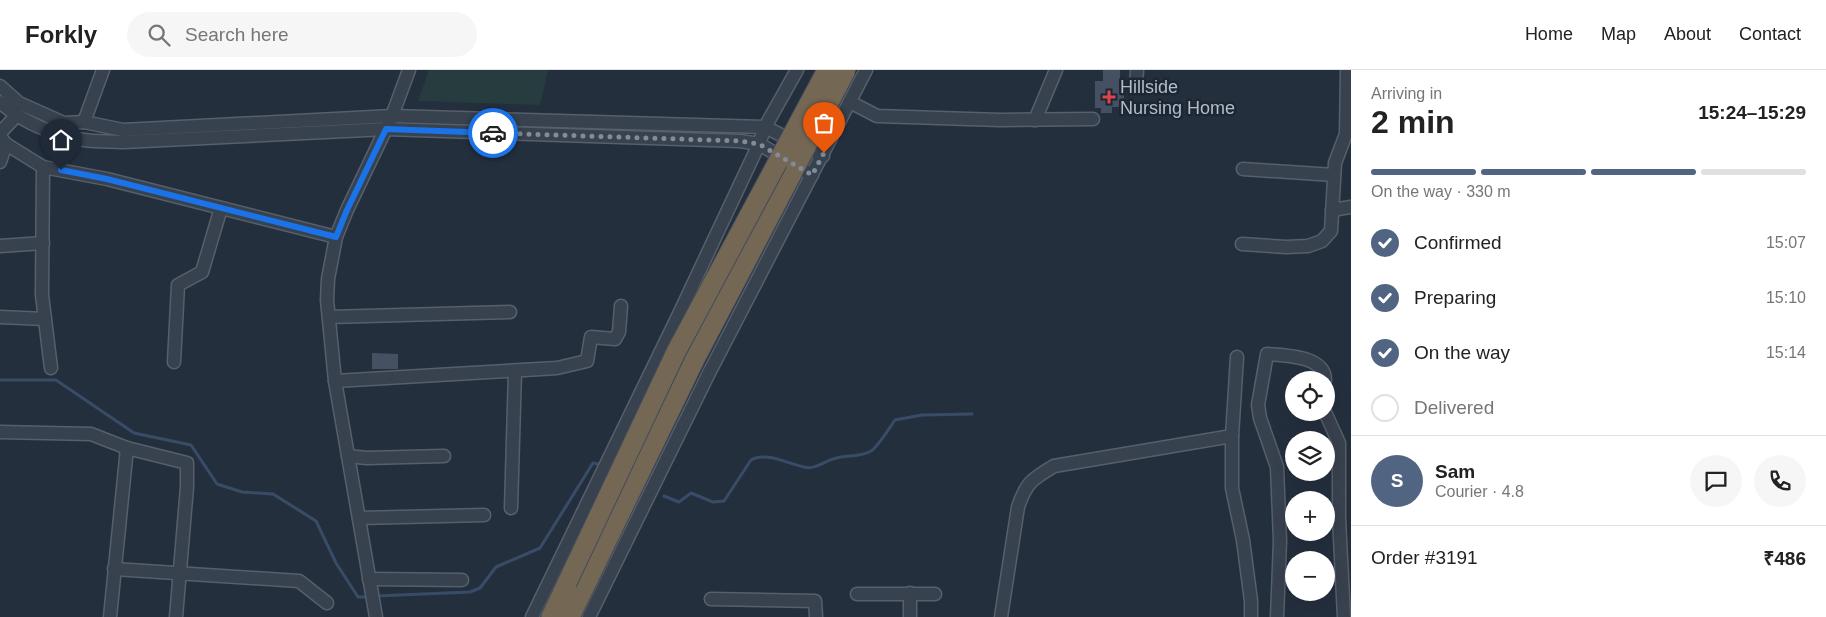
<!DOCTYPE html>
<html lang="en">
<head>
<meta charset="utf-8">
<style>
  :root { --surface:#fff; --page:#f6f6f6; --text:#222; --muted:#767676; --line:#e0e0e0; --accent:#516482 }
  body { margin:0; font-family:Helvetica,sans-serif; background:var(--page); color:var(--text); height:100vh; display:flex; flex-direction:column; font-size:19px; white-space:nowrap }
  * { box-sizing:border-box; margin:0 }
  p { font-size:16px; color:var(--muted) }
  .icon { flex:none; width:28px; height:28px; fill:none; stroke:currentColor; stroke-width:2; stroke-linecap:round; stroke-linejoin:round }
  .map { position:relative; flex:1; overflow:hidden }
  .drawer { display:flex; flex-direction:column; background:var(--surface); width:475px }
  .drawer>* { flex:none }
  .tools { position:absolute; left:1285px; top:301px; display:grid; gap:10px }
  .tools a { display:grid; place-items:center; width:50px; height:50px; border-radius:50%; background:var(--surface); box-shadow:0 5px 20px #0002; font-size:25px }
  .pin { position:absolute; display:grid; place-items:center; width:42px; height:42px; color:#fff; margin:-51px -21px; border-radius:50% 50% 50% 0; rotate:-45deg; box-shadow:0 0 5px #0007 }
  .pin .icon { rotate:45deg }
  .courier { position:absolute; display:grid; place-items:center; width:50px; height:50px; margin:-25px; border:4px solid #1a73e8; border-radius:50%; background:#fff; color:#222; box-shadow:0 1px 6px #0007 }
  .overview em { font-style:normal; font-weight:700 }
  .overview div { display:flex; flex-direction:column-reverse }
  .overview { display:flex; align-items:center; justify-content:space-between; height:85px; padding:0 20px }
  h1 { font-size:32px; font-weight:700; line-height:38px }
  .bar { display:grid; grid-template-columns:repeat(4,1fr); gap:8px 5px; align-content:center; height:60px; padding:0 20px }
  .bar i { height:6px; border-radius:4px; background:var(--line) }
  .bar .selected { background:var(--accent) }
  .bar p { grid-column:span 4 }
  .line { display:flex; align-items:center; gap:12px; padding:0 20px; border-top:1px solid var(--line) }
  .line div { flex:1 }
  .round { display:grid; place-items:center; flex:none; width:52px; height:52px; border-radius:26px; background:var(--page) }
  ol { padding:0 20px; list-style:none }
  li { display:flex; align-items:center; gap:15px; height:55px }
  li p { margin-inline-start:auto }
  li .icon { padding:5px; border-radius:50%; background:var(--accent); color:#fff; stroke-width:4 }
  li:last-child { color:var(--muted) }
  li i { width:28px; height:28px; border:2px solid var(--line); border-radius:50% }
  header { display:flex; align-items:center; gap:30px; box-sizing:border-box; height:70px; padding:0 25px; background:var(--surface); border-bottom:1px solid var(--line) }
  header strong { font-size:24px }
  nav { display:flex; gap:28px; margin-inline-start:auto; font-size:18px }
  .search { width:350px; height:45px; background:var(--page); display:flex; align-items:center; gap:12px; box-sizing:border-box; padding:0 18px; border-radius:28px; color:var(--muted); font-size:19px }
  main { display:flex; flex:1; min-height:0 }
  .map>svg:first-child { display:block }
  .green { fill:#263c3f }
  .lines { fill:none; stroke-linecap:round; stroke-linejoin:round }
  .stream { stroke:#394c67; stroke-width:3 }
  .building { fill:#455162 }
  .minor-casing { stroke:#565f6c; stroke-width:15 }
  .highway-casing { stroke:#434c59; stroke-width:21 }
  .minor { stroke:#38414e; stroke-width:12 }
  .highway { stroke:#746855; stroke-width:19 }
  .highway-bridge-casing { stroke:#434c59; stroke-width:21; stroke-linecap:butt }
  .highway-bridge { stroke:#746855; stroke-width:19 }
  .done { stroke:#828b98; stroke-width:5; stroke-dasharray:0 9 }
  .route { stroke:#1a73e8; stroke-width:6 }
  .health-dot { fill:#e0444e; stroke:#1d2633; stroke-width:2 }
  .labels { text-anchor:middle; stroke-width:5; stroke-linejoin:round; paint-order:stroke }
  .poi-label { font-size:18px; fill:#b4bcc9; stroke:#1d2633; text-anchor:start }
</style>
</head>
<body>
<header>
<strong>Forkly</strong>
<div class="search"><svg class="icon" aria-label="search" viewBox="0 0 24 24"><circle cx="10" cy="10" r="6"/><path d="M15 15l6 6"/></svg>Search here</div>
<nav><a>Home</a><a>Map</a><a>About</a><a>Contact</a></nav>
</header>
<main>
<div class="map">
<svg width="1351" height="547" viewBox="0 0 1351 547">
  <rect width="100%" height="100%" fill="#242f3e"/>
  <path class="green" d="M429,0h119l-8,35 -122,-4z"/>
  <g class="lines">
    <g class="stream">
      <path d="M0,310h56l78,53 57,12 26,39 25,8 31,2 43,27 20,42 22,34h12"/>
      <path d="M664,426l15,6 12,-9 22,9 11,-1 27,-41c15,-9 37,4 53,7 11,3 19,-5 29,-8 11,-5 27,-1 38,-8 6,-3 19,-24 24,-31l27,-5 50,-1"/>
      <path d="M376,526l94,-4 10,-4 16,-21 44,-19 53,-85 9,2"/>
    </g>
  </g>
  <g class="building">
    <path d="M1103,0h17v17h4v20h-12v6h-11v-5h-6v-27h8z"/>
    <path d="M372,283l26,1v15h-26z"/>
  </g>
  <g class="lines">
    <g class="minor-casing">
      <g id="minor">
        <path d="M0,16l19,17 45,20 20,-1 39,8 269,-14 373,11 58,29"/>
        <path d="M1136,16l1,-16"/>
        <path d="M0,32c22,20 55,34 84,38 13,2 26,1 39,2l263,-13 354,12 19,3 53,31"/>
        <path d="M850,32l27,14 123,4 93,-1"/>
        <path d="M1035,50l21,-50"/>
        <path d="M84,52l19,-52"/>
        <path d="M0,63l17,-18"/>
        <path d="M0,67l6,7 37,23 64,12 229,58"/>
        <path d="M0,92l6,-18"/>
        <path d="M43,97l-1,128 9,73"/>
        <path d="M1243,99l91,6"/>
        <path d="M1332,140l19,-3"/>
        <path d="M1242,174l44,3 22,-1 14,-5 9,-10 4,-68 11,-29 1,-64"/>
        <path d="M0,176l43,-3"/>
        <path d="M0,247l45,2"/>
        <path d="M329,247l181,-5"/>
        <path d="M1237,287l-5,79v52l11,52 8,61v16"/>
        <path d="M174,292l4,-77 24,-13 19,-64"/>
        <path d="M335,311l222,-13 30,-7 4,-24 24,2 4,-7 2,-26"/>
        <path d="M1325,342l14,31v76l5,98"/>
        <path d="M0,362l91,2 36,14"/>
        <path d="M348,386l19,2 77,-2"/>
        <path d="M511,438l4,-137"/>
        <path d="M359,448l125,-3"/>
        <path d="M114,499l185,12 28,22"/>
        <path d="M369,509l93,1"/>
        <path d="M910,523v24"/>
        <path d="M857,524h78"/>
        <path d="M711,529l104,2 1,16"/>
        <path d="M110,547l17,-169 60,15v24l-11,130"/>
        <path d="M376,547l-41,-236 -8,-81 1,-21 8,-42 11,-27 45,-94 17,-46"/>
        <path d="M532,547l147,-303 80,-170 6,-17 32,-57"/>
        <path d="M589,547l120,-244 157,-303"/>
        <path d="M1001,547l17,-110c8,-24 14,-28 36,-41l178,-30"/>
        <path d="M1277,547l3,-76 -3,-74 -17,-49 -2,-13 9,-51c18,1 58,2 58,26"/>
      </g>
    </g>
    <g class="highway-casing">
      <g id="highway">
        <path d="M551,547l16,-34"/>
        <path d="M570,547l125,-258 101,-193"/>
      </g>
    </g>
    <use href="#minor" class="minor"/>
    <use href="#highway" class="highway"/>
    <g class="highway-bridge-casing">
      <g id="highway-bridge">
        <path d="M796,96l50,-96"/>
        <path d="M567,513l109,-231 151,-282"/>
      </g>
    </g>
    <use href="#highway-bridge" class="highway-bridge"/>
  </g>
  <g class="lines">
    <path class="done" d="M493,63l247,8 19,3 53,31 12,-22"/>
    <path class="route" d="M61,100l46,9 229,58 11,-27 39,-81 107,4"/>
  </g>
  <path class="health-dot" d="M1106.5 19.5h5v5h5v5h-5v5h-5v-5h-5v-5h5z"/>
  <g class="labels">
    <g class="poi-label">
      <text x="1120" y="23">Hillside<tspan x="1120" dy="21">Nursing Home</tspan></text>
    </g>
  </g>
</svg>
<div class="tools">
<a><svg class="icon" aria-label="locate" viewBox="0 0 24 24"><circle cx="12" cy="12" r="6"/><path d="M12 2v4M12 18v4M2 12h4M18 12h4"/></svg></a>
<a><svg class="icon" aria-label="layers" viewBox="0 0 24 24"><path d="M12 4l9 5-9 5-9-5zM3 14l9 5 9-5"/></svg></a>
<a>+</a>
<a>−</a>
</div>
<div class="pin" style="left:824px;top:83px;background:#ea580c"><svg class="icon" aria-label="bag" viewBox="0 0 24 24"><path d="M5 8h14l-1 12H6zM9 8a3 3 0 0 1 6 0"/></svg></div>
<div class="pin" style="left:61px;top:100px;background:#1f2937"><svg class="icon" aria-label="home" viewBox="0 0 24 24"><path d="M3 11l9-7 9 7M6 9v11h12V9"/></svg></div>
<div class="courier" style="left:493px;top:63px"><svg class="icon" aria-label="car" viewBox="0 0 24 24"><path d="M5 17H2v-5l4-1 3-4h7l3 4 3 1v5h-3M9 17h6M6 11h13"/><circle cx="7" cy="17" r="2"/><circle cx="17" cy="17" r="2"/></svg></div>
</div>
<section class="drawer">
<div class="overview"><div><h1>2 min</h1><p>Arriving in</p></div><em>15:24–15:29</em></div>
<div class="bar"><i class="selected"></i><i class="selected"></i><i class="selected"></i><i></i><p>On the way · 330 m</p></div>
<ol>
<li><svg class="icon" aria-label="check" viewBox="0 0 24 24"><path d="M5 12l5 5 9-10"/></svg>Confirmed<p>15:07</p></li>
<li><svg class="icon" aria-label="check" viewBox="0 0 24 24"><path d="M5 12l5 5 9-10"/></svg>Preparing<p>15:10</p></li>
<li><svg class="icon" aria-label="check" viewBox="0 0 24 24"><path d="M5 12l5 5 9-10"/></svg>On the way<p>15:14</p></li>
<li><i></i>Delivered</li>
</ol>
<div class="line" style="height:90px"><b class="round" style="background:var(--accent);color:#fff">S</b><div><b>Sam</b><p>Courier · 4.8</p></div><a class="round"><svg class="icon" aria-label="chat" viewBox="0 0 24 24"><path d="M4 5h16v11H9l-5 4z"/></svg></a><a class="round"><svg class="icon" aria-label="phone" viewBox="0 0 24 24"><path d="M5 4h4l2 5-3 2q2 4 5 5l2-3 5 2v4C11 20 4 13 5 4z"/></svg></a></div>
<div class="line" style="height:65px"><div>Order #3191</div><b>₹486</b></div>
</section>
</main>
</body>
</html>
